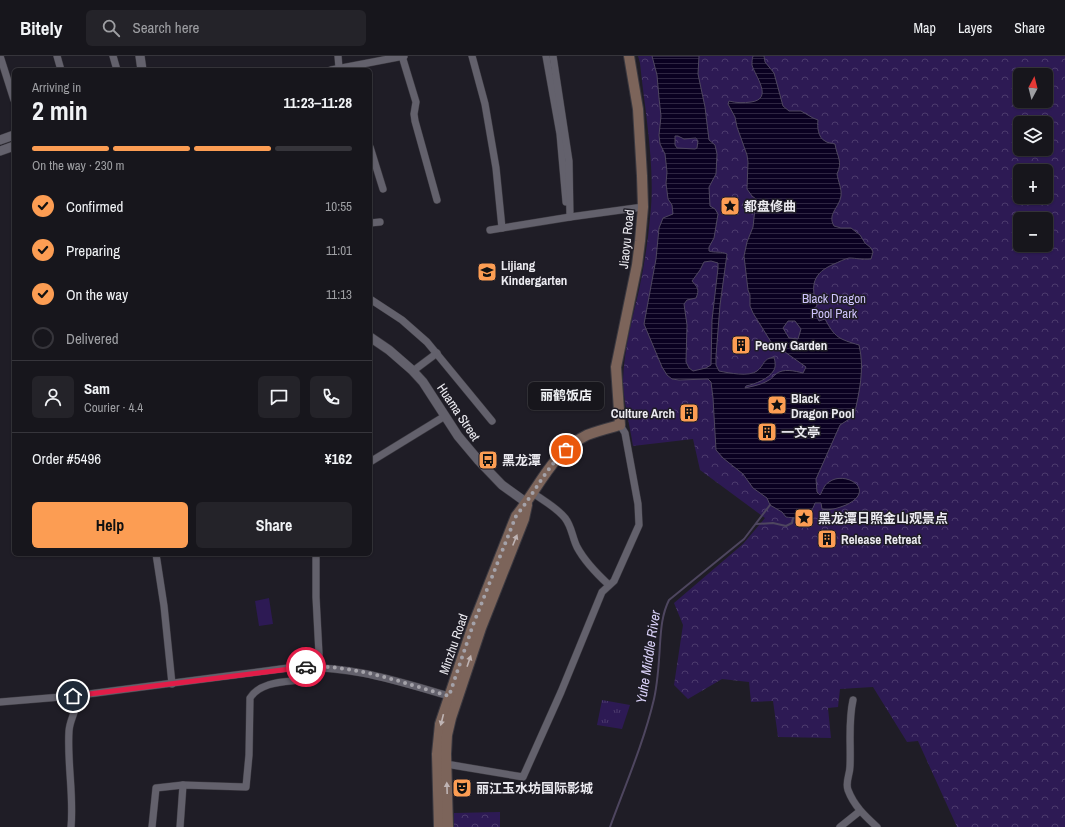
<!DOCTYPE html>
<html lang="en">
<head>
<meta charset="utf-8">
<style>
  :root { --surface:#17161c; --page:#242329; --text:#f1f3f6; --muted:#9e9fa3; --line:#36353b; --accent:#fc9d53 }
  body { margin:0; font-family:"Archivo Narrow","Noto Sans SC",sans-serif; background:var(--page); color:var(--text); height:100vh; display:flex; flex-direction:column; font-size:15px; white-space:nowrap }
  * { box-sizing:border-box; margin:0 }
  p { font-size:13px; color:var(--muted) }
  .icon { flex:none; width:22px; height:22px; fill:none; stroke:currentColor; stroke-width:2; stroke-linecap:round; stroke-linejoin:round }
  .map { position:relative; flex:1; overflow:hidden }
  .drawer { position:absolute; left:12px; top:12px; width:360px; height:488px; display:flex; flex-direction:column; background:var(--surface); border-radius:6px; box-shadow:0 1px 3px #0004,0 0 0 1px var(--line) }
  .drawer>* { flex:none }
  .needle { width:26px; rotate:7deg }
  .fabs { position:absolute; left:1013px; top:12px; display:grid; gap:8px }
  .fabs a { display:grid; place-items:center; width:40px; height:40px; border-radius:6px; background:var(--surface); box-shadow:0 1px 3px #0004,0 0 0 1px var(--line); font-size:20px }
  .pin { position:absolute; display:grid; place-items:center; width:34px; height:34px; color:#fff; margin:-17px; border:2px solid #fff; border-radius:50%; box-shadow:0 1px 4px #0007 }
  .courier { position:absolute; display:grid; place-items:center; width:40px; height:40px; margin:-20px; border:3px solid #e11d48; border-radius:50%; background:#fff; color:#222; box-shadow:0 1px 5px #0007 }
  .bubble { position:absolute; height:28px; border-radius:6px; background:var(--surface); box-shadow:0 1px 3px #0004,0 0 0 1px var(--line); font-size:13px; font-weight:700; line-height:28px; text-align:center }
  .overview em { font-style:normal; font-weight:700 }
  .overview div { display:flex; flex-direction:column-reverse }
  .overview { display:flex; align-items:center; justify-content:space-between; height:68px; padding:0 20px }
  h1 { font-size:26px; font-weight:700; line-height:30px }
  .bar { display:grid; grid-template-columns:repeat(4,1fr); gap:6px 4px; align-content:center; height:48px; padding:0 20px }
  .bar i { height:5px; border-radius:3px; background:var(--line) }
  .bar .on { background:var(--accent) }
  .bar p { grid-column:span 4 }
  .line { display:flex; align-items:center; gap:10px; padding:0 20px; border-top:1px solid var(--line) }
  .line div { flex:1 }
  .round { display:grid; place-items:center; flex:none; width:42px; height:42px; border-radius:6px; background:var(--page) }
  ol { padding:0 20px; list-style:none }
  li { display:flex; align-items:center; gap:12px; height:44px }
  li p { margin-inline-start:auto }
  li .icon { padding:4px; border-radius:50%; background:var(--accent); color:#111; stroke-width:4 }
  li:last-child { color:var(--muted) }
  li i { width:22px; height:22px; border:2px solid var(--line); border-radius:50% }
  .button { display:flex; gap:8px; margin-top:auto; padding:8px 20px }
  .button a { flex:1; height:46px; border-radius:6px; background:var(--accent); color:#111; font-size:16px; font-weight:700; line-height:46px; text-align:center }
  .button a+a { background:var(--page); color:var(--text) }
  header { display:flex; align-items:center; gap:24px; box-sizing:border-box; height:56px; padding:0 20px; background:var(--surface); border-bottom:1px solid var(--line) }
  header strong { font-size:19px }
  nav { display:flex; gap:22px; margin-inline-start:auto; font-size:14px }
  .search { width:280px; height:36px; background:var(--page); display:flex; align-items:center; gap:10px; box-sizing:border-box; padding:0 14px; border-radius:6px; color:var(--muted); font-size:15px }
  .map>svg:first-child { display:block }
  .grass { fill:url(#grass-tufts) }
  .park { fill:url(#park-crowns); fill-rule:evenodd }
  .pitch { fill:#2d1a54 }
  .water { fill:url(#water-rules); stroke:#4e465f; fill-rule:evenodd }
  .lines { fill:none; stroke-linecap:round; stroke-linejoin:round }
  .stream { stroke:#4e465f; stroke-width:2 }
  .minor-casing { stroke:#3b3940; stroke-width:8 }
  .tertiary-casing { stroke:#3b3940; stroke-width:10 }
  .secondary-casing { stroke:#3b3940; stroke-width:12 }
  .minor { stroke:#63616c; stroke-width:7 }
  .tertiary { stroke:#63616c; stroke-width:9 }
  .secondary { stroke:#7c645a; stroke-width:10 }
  .oneway { fill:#bfb4b4 }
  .done { stroke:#a4a2a9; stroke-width:4; stroke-dasharray:0 7.2 }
  .route { stroke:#e11d48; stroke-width:5 }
  .labels { text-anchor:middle; stroke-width:3; stroke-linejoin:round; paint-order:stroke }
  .poi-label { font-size:13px; font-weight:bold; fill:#ebeaf0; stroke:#1f1d26; text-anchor:start }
  .street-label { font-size:13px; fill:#ebeaf0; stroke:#1f1d26 }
  .park-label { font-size:13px; fill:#cec2fb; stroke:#1f1d26 }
  .water-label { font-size:14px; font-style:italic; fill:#d9d1f8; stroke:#1f1d26 }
</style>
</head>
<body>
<header>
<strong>Bitely</strong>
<div class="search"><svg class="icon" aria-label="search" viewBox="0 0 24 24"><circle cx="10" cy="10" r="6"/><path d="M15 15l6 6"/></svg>Search here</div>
<nav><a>Map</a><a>Layers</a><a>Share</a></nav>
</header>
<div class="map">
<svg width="1065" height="771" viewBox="0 0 1065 771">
  <defs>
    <pattern id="grass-tufts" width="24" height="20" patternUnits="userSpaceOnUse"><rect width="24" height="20" fill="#2d1a54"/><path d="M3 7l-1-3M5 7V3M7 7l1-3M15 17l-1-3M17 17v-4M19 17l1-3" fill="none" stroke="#4c3b6d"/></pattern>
    <pattern id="park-crowns" width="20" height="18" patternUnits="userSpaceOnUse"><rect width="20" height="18" fill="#2d1a54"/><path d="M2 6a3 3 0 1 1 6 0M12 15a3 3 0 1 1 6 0" fill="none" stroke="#4c3b6d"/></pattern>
    <pattern id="water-rules" width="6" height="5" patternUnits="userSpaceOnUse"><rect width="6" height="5" fill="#0a0021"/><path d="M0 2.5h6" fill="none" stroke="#2e2542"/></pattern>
  </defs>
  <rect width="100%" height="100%" fill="#1f1d26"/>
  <path class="grass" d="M602,644l28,5 -8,24 -25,-4z"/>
  <g class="park">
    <path d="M638,0h427v771h-108l-39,-86 -11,1 -34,-55 -33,2 -2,18 -10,1 3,30 -53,-1 -5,-36 -22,1 -2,-20 -27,-3 -34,20 -14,-14 9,-60 -9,-22 69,-59 22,-26 -65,-48 -7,-31 -60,7c-3,-20 -10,-46 -10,-66 1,-31 9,-60 16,-90 5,-24 9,-48 11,-72 6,-50 -5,-105 -10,-155zM1020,19h26v26h-26zM1020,67h26v26h-26zM1020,115h26v26h-26zM1020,163h26v26h-26z"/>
    <path d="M500,756v15h-46v-14z"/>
  </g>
  <path class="pitch" d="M269,542l4,26 -14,2 -4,-25z"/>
  <path class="water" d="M652,0h47l-1,18 7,33 4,33 6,5 2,9 -1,20 -7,13 1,19 5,3 3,5 -4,24 -5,9v4c6,2 12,0 18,3l-7,51 -4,51v9l3,6c10,2 30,6 38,0 8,-6 5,-12 17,-14 1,4 2,9 0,13 -5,9 -19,14 -28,16l-1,2c8,-2 16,-3 24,-8 3,-1 4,-4 7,-6 7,-6 19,-3 27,-1l3,-6 -35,-25 -18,-29 -3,-7v-11l-2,-5 -4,-34 3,-14 6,-15 3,-28 -4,-3 -5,-7 1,-27 -1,-7 -10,-28 -2,-10 -7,-13 1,-3c7,2 15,2 22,1 23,-3 4,-26 1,-37 0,-3 0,-6 1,-9h11l1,6 9,11 9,33 6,5h12l12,7 5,2c-1,6 0,18 7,21 2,2 7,2 10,3 2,13 8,17 2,30 1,7 5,15 4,22 -2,12 -14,18 -7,30l7,2h10l9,7 5,8 6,5 2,4 -2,7c-10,1 -14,-1 -22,-1 -5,1 -10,4 -15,6 -21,9 -24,21 -17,42l-4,3 6,12 6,-2c10,19 14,20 34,26 6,24 0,48 -5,71l-14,9 -24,54 1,13 3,3c3,-5 4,-10 9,-13 16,-12 49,8 17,23 -8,3 -16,6 -24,4l-1,-6h-6c-5,15 -15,16 -29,14l-4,-5 -12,-7 -3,-7 -14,-10 -10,-14 -20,-16 -7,-8 -3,-52 -2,-16 -3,-3 -29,1 -7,-1 -5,-4 -5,-8 -18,-43 12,-65 3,-31 4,-10 10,-4 -1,-9 -4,-6 -2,-16 1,-11 -2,-18 -5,-10 -1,-9 2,-19 -2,-18 -2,-23zM675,80h3l6,3 12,-1 2,3 -1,7 -2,1 -18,-1 -2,-3zM711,205l7,2v5l-6,52 -1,45 -5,3 -13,3 -4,-3 -3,-6 1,-37 -3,-21 3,-4 9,-2c4,-9 1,-11 -4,-17l8,-11 4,-8zM788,265h7l6,8 -3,10 -9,-1 -6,-10z"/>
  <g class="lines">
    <g class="stream">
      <path d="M756,468l17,-1 13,3 6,-3 1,-5"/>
      <path d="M610,771c15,-41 34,-85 44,-128 4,-18 5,-36 6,-55 1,-15 2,-30 9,-44l75,-61 26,-34"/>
    </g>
    <g class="minor-casing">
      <g id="minor">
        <path d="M0,0l14,44"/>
        <path d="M57,0l4,14"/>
        <path d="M113,0l4,14"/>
        <path d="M338,0l1,12"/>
        <path d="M402,0l14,46 -2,12 1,7 22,79"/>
        <path d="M472,0l13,48 11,64 6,60"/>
        <path d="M546,0l14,78 6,68"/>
        <path d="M553,0l16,105 1,56"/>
        <path d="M331,14l73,-14"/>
        <path d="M370,91l13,42"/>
        <path d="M370,167l10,-1"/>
        <path d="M490,174l80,-13 73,-10"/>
        <path d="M370,243l32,21 25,22 65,79"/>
        <path d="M413,315l24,-18"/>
        <path d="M370,406l75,-46"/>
        <path d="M533,437c11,8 23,14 32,25 7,9 7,19 12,29 8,15 20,27 32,38"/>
        <path d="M156,498l8,52 8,78"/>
        <path d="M316,498v43l3,57 -1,13"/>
        <path d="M853,644c-5,22 -2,44 -3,66 0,9 -5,16 -2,24 6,16 17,26 29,37"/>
        <path d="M0,646l73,-6 215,-28c58,-4 106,12 161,28"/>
        <path d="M446,708l77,13 38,-85 41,-100 12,-11 25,-56 -1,-21 -13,-71 -5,-8"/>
        <path d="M71,771c3,-32 -4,-64 -2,-96 1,-14 9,-19 6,-36"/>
        <path d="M152,771l4,-39 27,-3 63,2 3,-32 1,-57c10,-16 33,-16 50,-18v-13"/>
        <path d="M180,771l3,-42"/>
        <path d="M840,771l20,-16"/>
      </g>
    </g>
    <g class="tertiary-casing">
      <g id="tertiary">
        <path d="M140,0l2,14"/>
        <path d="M0,84l14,-5"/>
        <path d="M0,95l14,-5"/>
        <path d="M370,281l19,13 23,20 11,12 35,54 21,25 23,24 25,18"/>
      </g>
    </g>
    <g class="secondary-casing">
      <g id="secondary">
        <path d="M439,771l-2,-73 3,-30 33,-99 43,-109c23,-28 36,-64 71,-81 10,-4 22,-7 33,-10l-4,-58 21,-102 3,-24 3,-34 -1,-31 -4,-67 -9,-53"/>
        <path d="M448,771l-2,-73 1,-19 4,-17 30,-90 43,-109 3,-14"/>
      </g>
    </g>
    <use href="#minor" class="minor"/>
    <use href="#tertiary" class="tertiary"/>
    <use href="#secondary" class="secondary"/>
  </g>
  <defs><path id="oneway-solid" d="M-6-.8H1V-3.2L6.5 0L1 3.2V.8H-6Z"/></defs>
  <g class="oneway">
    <use href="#oneway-solid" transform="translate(515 484) rotate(-68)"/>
    <use href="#oneway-solid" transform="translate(469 605) rotate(-71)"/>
    <use href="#oneway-solid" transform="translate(442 664) rotate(104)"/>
    <use href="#oneway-solid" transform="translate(447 732) rotate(-92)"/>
  </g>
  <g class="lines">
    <path class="done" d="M306,611c48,-3 97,16 143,29l24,-71 43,-109c18,-22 29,-47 50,-66"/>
    <path class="route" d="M73,640l233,-29"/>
  </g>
  <defs>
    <g id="sight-square" transform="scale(1)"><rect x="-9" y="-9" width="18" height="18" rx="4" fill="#fc9d53" stroke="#1f1d26"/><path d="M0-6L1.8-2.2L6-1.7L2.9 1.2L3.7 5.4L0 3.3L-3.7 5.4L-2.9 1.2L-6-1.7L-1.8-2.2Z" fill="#111"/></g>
    <g id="school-square" transform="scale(1)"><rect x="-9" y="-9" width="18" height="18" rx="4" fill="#fc9d53" stroke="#1f1d26"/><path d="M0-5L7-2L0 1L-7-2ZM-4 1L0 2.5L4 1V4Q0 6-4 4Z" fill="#111"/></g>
    <g id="building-square" transform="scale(1)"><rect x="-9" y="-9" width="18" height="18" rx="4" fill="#fc9d53" stroke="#1f1d26"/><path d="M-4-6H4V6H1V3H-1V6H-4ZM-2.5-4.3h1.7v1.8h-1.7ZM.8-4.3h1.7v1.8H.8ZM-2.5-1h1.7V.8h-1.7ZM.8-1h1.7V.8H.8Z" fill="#111"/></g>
    <g id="bus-square" transform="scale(1)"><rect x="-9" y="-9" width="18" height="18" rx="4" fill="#fc9d53" stroke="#1f1d26"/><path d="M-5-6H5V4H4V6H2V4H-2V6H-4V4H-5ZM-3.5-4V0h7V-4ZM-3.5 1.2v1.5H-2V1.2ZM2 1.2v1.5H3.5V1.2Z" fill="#111"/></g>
    <g id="theatre-square" transform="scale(1)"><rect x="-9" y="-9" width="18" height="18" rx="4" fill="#fc9d53" stroke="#1f1d26"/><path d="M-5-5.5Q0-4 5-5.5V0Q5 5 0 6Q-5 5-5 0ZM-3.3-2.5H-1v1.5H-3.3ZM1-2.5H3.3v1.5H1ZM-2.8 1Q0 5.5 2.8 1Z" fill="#111"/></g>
  </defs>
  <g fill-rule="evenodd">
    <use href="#sight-square" x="730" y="150"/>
    <use href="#school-square" x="487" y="216"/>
    <use href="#building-square" x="741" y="289"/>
    <use href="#sight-square" x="777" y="349"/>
    <use href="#building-square" x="689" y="357"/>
    <use href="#building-square" x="767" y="376"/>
    <use href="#bus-square" x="488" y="404"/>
    <use href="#sight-square" x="804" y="462"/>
    <use href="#building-square" x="827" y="483"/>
    <use href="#theatre-square" x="462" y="732"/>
  </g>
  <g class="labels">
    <g class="poi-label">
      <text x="744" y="155">都盘修曲</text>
      <text x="501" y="214">Lijiang<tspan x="501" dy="15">Kindergarten</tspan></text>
      <text x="755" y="294">Peony Garden</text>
      <text x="791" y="347">Black<tspan x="791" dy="15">Dragon Pool</tspan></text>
      <text x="675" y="362" text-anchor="end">Culture Arch</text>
      <text x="781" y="381">一文亭</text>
      <text x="502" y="409">黑龙潭</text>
      <text x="818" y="467">黑龙潭日照金山观景点</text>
      <text x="841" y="488">Release Retreat</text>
      <text x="476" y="737">丽江玉水坊国际影城</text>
    </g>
    <g class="street-label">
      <text transform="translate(626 183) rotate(-84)" y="5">Jiaoyu Road</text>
      <text transform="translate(459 356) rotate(56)" y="5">Huama Street</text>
      <text transform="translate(453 588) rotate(-71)" y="5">Minzhu Road</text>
    </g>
    <g class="park-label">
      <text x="834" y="247">Black Dragon<tspan x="834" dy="15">Pool Park</tspan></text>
    </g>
    <g class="water-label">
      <text transform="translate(648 601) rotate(-81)" y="5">Yuhe Middle River</text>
    </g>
  </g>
</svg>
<div class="fabs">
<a><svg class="needle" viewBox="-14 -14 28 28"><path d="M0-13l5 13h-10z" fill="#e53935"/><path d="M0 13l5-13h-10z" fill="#9e9fa3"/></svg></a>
<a><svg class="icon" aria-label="layers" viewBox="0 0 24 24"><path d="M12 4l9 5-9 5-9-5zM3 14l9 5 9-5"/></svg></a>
<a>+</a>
<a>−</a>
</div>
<div class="pin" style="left:566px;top:394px;background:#ea580c"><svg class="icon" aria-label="bag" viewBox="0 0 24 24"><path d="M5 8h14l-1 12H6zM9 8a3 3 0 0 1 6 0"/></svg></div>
<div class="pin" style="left:73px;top:640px;background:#1f2937"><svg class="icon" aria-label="home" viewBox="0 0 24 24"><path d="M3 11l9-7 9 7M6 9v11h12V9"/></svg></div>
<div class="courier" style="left:306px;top:611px"><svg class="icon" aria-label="car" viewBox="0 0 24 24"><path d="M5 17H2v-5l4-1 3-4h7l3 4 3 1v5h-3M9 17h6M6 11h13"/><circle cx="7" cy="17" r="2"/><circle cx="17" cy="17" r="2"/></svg></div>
<div class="bubble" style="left:528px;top:326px;width:76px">丽鹤饭店</div>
<section class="drawer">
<div class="overview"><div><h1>2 min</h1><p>Arriving in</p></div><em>11:23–11:28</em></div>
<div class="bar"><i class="on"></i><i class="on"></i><i class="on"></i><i></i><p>On the way · 230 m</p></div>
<ol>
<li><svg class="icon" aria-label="check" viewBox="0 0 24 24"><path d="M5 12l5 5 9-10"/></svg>Confirmed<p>10:55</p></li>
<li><svg class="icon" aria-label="check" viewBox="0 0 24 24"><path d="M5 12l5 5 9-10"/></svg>Preparing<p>11:01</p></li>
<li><svg class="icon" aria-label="check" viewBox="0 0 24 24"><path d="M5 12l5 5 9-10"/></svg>On the way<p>11:13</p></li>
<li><i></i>Delivered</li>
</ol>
<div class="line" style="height:72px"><a class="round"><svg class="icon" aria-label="person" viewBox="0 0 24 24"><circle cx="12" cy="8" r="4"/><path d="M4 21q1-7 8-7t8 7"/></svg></a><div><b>Sam</b><p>Courier · 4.4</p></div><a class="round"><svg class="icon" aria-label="chat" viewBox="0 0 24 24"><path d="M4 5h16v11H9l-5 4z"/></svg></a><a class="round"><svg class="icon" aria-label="phone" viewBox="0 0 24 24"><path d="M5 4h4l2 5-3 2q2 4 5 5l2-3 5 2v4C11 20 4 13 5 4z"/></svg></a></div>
<div class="line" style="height:52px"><div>Order #5496</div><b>¥162</b></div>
<div class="button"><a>Help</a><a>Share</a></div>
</section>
</div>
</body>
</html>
